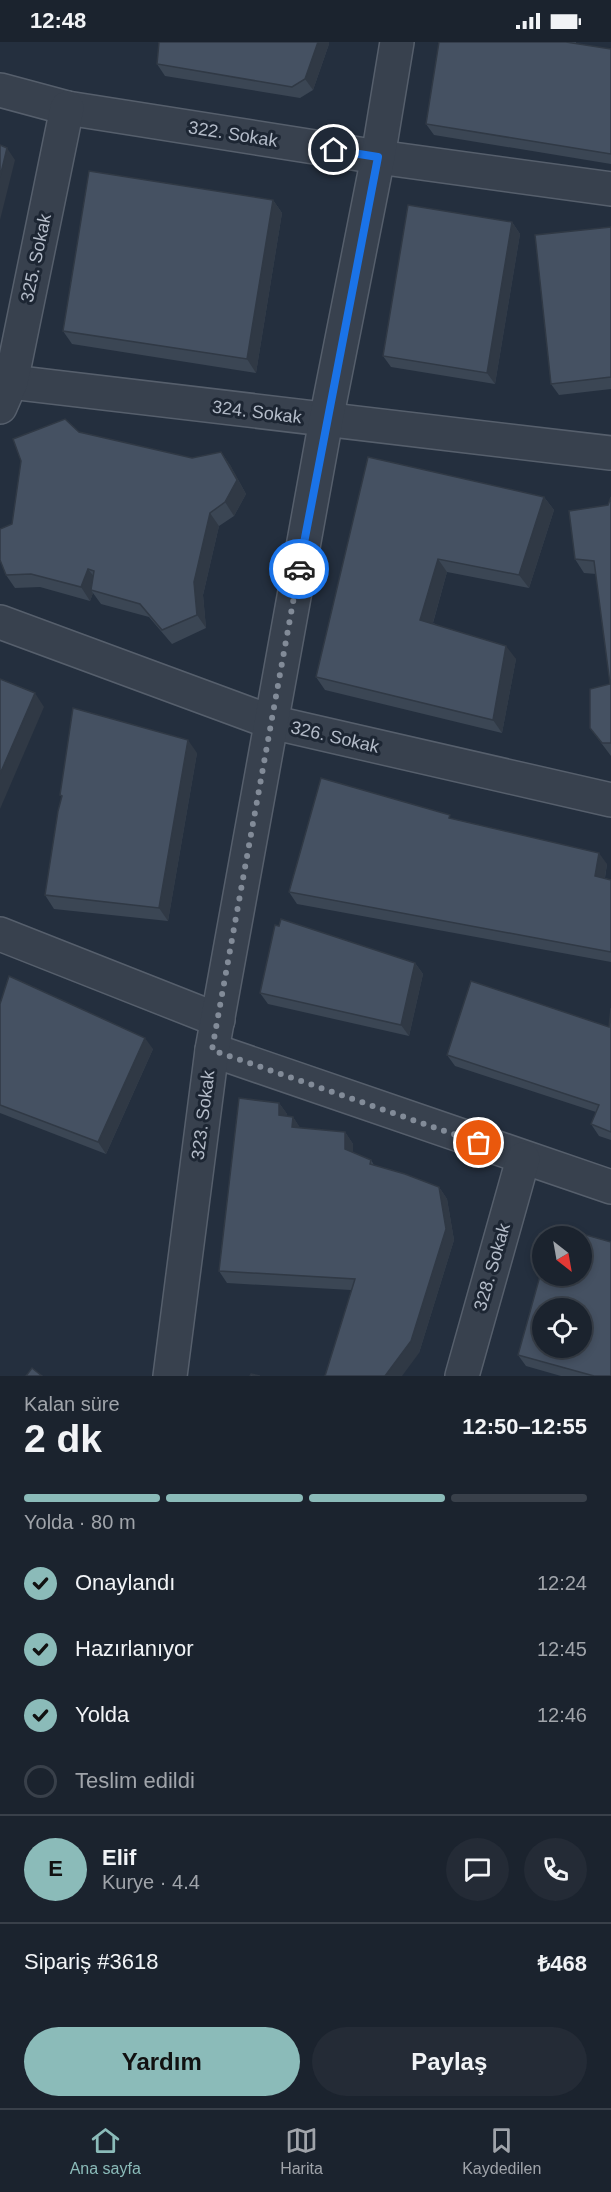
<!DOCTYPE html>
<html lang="tr">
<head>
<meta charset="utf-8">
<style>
  :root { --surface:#1b232e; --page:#242b36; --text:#f1f3f6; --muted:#a0a4aa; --line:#39404a; --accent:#8bbbb9 }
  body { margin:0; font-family:Helvetica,sans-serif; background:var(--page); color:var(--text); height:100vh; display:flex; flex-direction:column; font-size:22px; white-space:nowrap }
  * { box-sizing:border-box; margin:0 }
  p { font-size:20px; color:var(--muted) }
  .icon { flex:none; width:33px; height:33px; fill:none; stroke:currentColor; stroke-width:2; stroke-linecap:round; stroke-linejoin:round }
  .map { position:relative; height:1334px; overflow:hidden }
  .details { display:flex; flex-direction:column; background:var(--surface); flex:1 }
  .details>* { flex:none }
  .needle { width:39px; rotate:149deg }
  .controls { position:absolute; left:532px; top:1184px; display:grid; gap:12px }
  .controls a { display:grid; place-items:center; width:60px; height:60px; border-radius:50%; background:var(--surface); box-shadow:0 3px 9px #0003,0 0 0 2px var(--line); font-size:30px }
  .pin { position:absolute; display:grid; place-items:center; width:51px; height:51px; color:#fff; margin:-26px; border:3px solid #fff; border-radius:50%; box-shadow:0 2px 6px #0007 }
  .courier { position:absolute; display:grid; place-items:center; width:60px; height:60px; margin:-30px; border:4px solid #1a73e8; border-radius:50%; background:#fff; color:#222; box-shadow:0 2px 8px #0007 }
  .head em { font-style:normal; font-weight:700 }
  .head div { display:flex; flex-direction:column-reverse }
  .head { display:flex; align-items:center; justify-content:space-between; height:102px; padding:0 24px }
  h1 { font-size:39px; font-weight:700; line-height:45px }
  .bar { display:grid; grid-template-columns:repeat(4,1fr); gap:9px 6px; align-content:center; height:72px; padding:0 24px }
  .bar i { height:8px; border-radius:4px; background:var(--line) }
  .bar .selected { background:var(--accent) }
  .bar p { grid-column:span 4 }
  .line { display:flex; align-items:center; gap:15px; padding:0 24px; border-top:2px solid var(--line) }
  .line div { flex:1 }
  .round { display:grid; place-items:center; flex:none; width:63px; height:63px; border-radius:32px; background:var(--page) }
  ol { padding:0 24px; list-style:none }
  li { display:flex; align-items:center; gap:18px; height:66px }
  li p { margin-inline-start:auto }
  li .icon { padding:6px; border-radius:50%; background:var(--accent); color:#111; stroke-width:4 }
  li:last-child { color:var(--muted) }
  li i { width:33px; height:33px; border:3px solid var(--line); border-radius:50% }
  .button { display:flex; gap:12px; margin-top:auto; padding:12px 24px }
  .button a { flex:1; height:69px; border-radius:36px; background:var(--accent); color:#111; font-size:24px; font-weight:700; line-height:69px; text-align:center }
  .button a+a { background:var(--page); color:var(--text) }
  .status { display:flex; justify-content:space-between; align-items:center; height:42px; padding:0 30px; background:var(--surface); direction:ltr }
  .status svg { height:16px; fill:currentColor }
  .menu { display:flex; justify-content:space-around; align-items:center; height:84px; border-top:2px solid var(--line); background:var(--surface); font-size:16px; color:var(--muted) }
  .menu a { display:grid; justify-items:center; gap:3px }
  .menu .selected { color:var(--accent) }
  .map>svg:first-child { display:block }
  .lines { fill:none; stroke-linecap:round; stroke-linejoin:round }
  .minor-casing { stroke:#565f6c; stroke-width:36 }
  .minor { stroke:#38414e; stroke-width:33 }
  .wall { fill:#3b4654 }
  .shaded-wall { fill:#303945 }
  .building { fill:#455162; stroke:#303945; stroke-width:1.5; fill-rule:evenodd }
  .done { stroke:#828b98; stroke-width:6; stroke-dasharray:0 10.8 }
  .route { stroke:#1a73e8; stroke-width:8 }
  .labels { text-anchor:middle; stroke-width:6; stroke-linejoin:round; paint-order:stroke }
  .street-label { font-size:18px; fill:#b4bcc9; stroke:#1d2633 }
</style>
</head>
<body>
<div class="status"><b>12:48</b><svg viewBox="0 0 49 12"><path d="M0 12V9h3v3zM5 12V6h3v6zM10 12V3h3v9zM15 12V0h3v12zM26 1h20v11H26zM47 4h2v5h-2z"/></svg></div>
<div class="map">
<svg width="611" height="1334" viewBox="0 0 611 1334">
  <rect width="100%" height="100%" fill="#242f3e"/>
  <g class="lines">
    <g class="minor-casing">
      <g id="minor">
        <path d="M0,48l67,18 311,49 233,32"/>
        <path d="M11,340l600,71"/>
        <path d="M0,365l11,-25 56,-274"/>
        <path d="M0,580l271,100 340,78"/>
        <path d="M0,892l218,86"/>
        <path d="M212,1008l399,137"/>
        <path d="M170,1334l42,-326 114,-630 52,-263 19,-115"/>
        <path d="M462,1334l61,-217"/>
      </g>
    </g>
    <use href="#minor" class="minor"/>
  </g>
  <g class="wall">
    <path d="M439,0h137v2l35,5v115l-177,-29 -8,-11z"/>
    <path d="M329,2l-16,46 -13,8 -135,-22 -8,-12z"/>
    <path d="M273,158l9,13 -26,160 -184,-29 -9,-13z"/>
    <path d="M512,180l8,12 -25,150 -104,-17 -8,-11z"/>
    <path d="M611,185v162l-52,6 -8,-11z"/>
    <path d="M79,390l113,26 29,-6 9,13 16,29 -12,22 -15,10 -16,69 3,33 -34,16 -23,-27 -48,-13 -8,-11 -3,8 -50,-14 -25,1 -9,-13 6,-51z"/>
    <path d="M368,415l176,40 10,13 -25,78 -82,-16 -14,51 83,36 -14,74 -177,-43 -9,-13z"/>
    <path d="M611,455v259l-21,-28 20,-44 -14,-110 -12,-1 -9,-14 33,-54z"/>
    <path d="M197,711l-29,168 -114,-12 -9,-14 17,-98 -2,-2z"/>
    <path d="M453,777l154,45 -2,14 6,2v82l-314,-58 -8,-12z"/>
    <path d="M415,921l8,11 -14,62 -141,-32 -8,-11z"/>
    <path d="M0,962l153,45 -47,105 -106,-41z"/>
    <path d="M611,966v132l-12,-4 -8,-12 5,-12 -141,-46 -8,-11 162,-28z"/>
    <path d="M279,1061l8,11v2l6,1 7,11 45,4 8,12v9l18,7 3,5 65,22 8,12 7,41 -35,113 -68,-63 -124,-7 -8,-12z"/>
    <path d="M518,1313l93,21h-50l-35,-10z"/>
  </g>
  <g class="shaded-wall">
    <path d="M318,0h11v2l-16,46 -8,-11z"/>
    <path d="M7,106l8,12 -15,60v-43z"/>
    <path d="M273,158l9,13 -26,160 -9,-14z"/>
    <path d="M512,180l8,12 -25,150 -8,-11z"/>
    <path d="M221,410l9,13 16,29 -12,22 -9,-14z"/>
    <path d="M544,455l10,13 -25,78 -10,-13z"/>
    <path d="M210,471l9,13 -16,69 3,33 -9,-13 -3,-33z"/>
    <path d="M438,517l9,13 -17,61 -10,-13z"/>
    <path d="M88,527l10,13 -7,8 2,3 -3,8 -9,-14z"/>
    <path d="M506,604l10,13 -14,74 -9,-13z"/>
    <path d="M35,651l9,14 -44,102v-35z"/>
    <path d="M188,698l9,13 -29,168 -9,-13z"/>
    <path d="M599,811l8,11 -4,24 -8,-12z"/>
    <path d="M415,921l8,11 -14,62 -8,-11z"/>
    <path d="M145,996l8,11 -47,105 -8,-12z"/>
    <path d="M279,1061l8,11v12l-8,-11z"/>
    <path d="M293,1075l8,12 -9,-2z"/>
    <path d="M345,1090l8,12v17l-8,-12z"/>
    <path d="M439,1145l8,12 7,41 -35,113 -17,23h-17z"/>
  </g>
  <g class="building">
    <path d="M159,0h159l-13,37 -13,8 -135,-23z"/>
    <path d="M439,0h127l45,7v105l-185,-30z"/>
    <path d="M0,103l7,3 -7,29z"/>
    <path d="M89,129l184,29 -26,159 -184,-28z"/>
    <path d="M408,163l104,17 -25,151 -104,-17z"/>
    <path d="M611,185v150l-60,7 -16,-149z"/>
    <path d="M65,377l14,13 113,26 29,-6 16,28 -12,22 -15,11 -16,69 3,33 -35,15 -22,-26 -49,-14 3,-19 -6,-2 -7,18 -50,-13 -25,1 -6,-15v-31l12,-5 9,-63 -8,-22z"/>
    <path d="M368,415l176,40 -25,78 -81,-16 -18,61 86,26 -13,74 -177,-43z"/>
    <path d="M611,455v246h-9l-12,-15v-39l20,-5 -16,-123 -19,-2 -6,-48 39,-6z"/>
    <path d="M0,637l35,14 -35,81z"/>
    <path d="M73,666l115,32 -29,168 -114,-13 13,-84 4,-15 -2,-1z"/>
    <path d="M321,736l129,37 -1,3 150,35 -4,23 16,4v72l-322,-60z"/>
    <path d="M281,877l134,44 -14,62 -141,-32 15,-68 4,1z"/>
    <path d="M9,934l136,62 -47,104 -98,-37v-101z"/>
    <path d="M471,939l138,46 2,-19v124l-20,-8 8,-19 -152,-50z"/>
    <path d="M239,1056l40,5v12l14,2 -1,10 53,5v17l26,11 -1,4 35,10 34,13 7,42 -35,112 -26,35h-60l30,-97 -136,-8z"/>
    <path d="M554,1184l57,16v134h-17l-76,-21 25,-90v10h39v-39h-31zM543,1266h39v39h-39z"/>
    <path d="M32,1326l10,8h-16z"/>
    <path d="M251,1332l9,2h-10z"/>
  </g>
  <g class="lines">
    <path class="done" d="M299,527l-87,481 267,93"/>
    <path class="route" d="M299,527l79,-412 -44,-7"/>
  </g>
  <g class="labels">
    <g class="street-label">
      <text transform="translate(233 92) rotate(9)" y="6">322. Sokak</text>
      <text transform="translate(36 216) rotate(-78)" y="6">325. Sokak</text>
      <text transform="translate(257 370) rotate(7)" y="6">324. Sokak</text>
      <text transform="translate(335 695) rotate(13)" y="6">326. Sokak</text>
      <text transform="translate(203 1073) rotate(-83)" y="6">323. Sokak</text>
      <text transform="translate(492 1225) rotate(-74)" y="6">328. Sokak</text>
    </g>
  </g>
</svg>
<div class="controls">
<a><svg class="needle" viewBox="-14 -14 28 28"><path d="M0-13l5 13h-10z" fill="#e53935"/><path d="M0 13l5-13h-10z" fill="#a0a4aa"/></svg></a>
<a><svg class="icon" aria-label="locate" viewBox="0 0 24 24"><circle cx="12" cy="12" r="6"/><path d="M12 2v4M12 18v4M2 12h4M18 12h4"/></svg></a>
</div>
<div class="pin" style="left:479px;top:1101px;background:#ea580c"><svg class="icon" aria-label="bag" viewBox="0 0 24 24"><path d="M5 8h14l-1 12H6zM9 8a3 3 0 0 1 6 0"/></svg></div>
<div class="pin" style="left:334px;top:108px;background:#1f2937"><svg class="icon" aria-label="home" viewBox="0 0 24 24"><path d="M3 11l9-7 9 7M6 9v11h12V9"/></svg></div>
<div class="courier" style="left:299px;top:527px"><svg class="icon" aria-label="car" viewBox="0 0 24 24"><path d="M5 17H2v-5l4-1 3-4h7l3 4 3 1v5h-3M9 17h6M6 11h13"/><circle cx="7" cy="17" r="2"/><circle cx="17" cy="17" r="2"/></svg></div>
</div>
<section class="details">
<div class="head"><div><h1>2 dk</h1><p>Kalan süre</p></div><em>12:50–12:55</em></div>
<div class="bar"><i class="selected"></i><i class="selected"></i><i class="selected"></i><i></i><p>Yolda · 80 m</p></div>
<ol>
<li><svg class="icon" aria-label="check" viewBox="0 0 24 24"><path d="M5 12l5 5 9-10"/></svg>Onaylandı<p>12:24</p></li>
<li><svg class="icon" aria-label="check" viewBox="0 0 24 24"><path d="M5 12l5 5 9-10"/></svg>Hazırlanıyor<p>12:45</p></li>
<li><svg class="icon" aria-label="check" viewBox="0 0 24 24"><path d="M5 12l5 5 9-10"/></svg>Yolda<p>12:46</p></li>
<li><i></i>Teslim edildi</li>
</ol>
<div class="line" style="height:108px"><b class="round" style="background:var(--accent);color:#111">E</b><div><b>Elif</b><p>Kurye · 4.4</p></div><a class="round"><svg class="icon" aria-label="chat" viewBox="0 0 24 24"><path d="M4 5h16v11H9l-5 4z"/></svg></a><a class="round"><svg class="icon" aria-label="phone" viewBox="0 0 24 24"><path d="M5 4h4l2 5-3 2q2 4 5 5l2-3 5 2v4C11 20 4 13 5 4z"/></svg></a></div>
<div class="line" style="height:78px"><div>Sipariş #3618</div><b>₺468</b></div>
<div class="button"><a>Yardım</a><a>Paylaş</a></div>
</section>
<nav class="menu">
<a class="selected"><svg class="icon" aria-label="home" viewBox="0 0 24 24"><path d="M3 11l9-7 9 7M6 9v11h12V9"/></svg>Ana sayfa</a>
<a><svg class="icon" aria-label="map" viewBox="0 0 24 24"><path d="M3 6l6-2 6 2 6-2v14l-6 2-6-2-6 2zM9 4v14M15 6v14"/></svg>Harita</a>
<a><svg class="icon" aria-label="saved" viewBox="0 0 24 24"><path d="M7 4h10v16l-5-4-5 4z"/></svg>Kaydedilen</a>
</nav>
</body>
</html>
